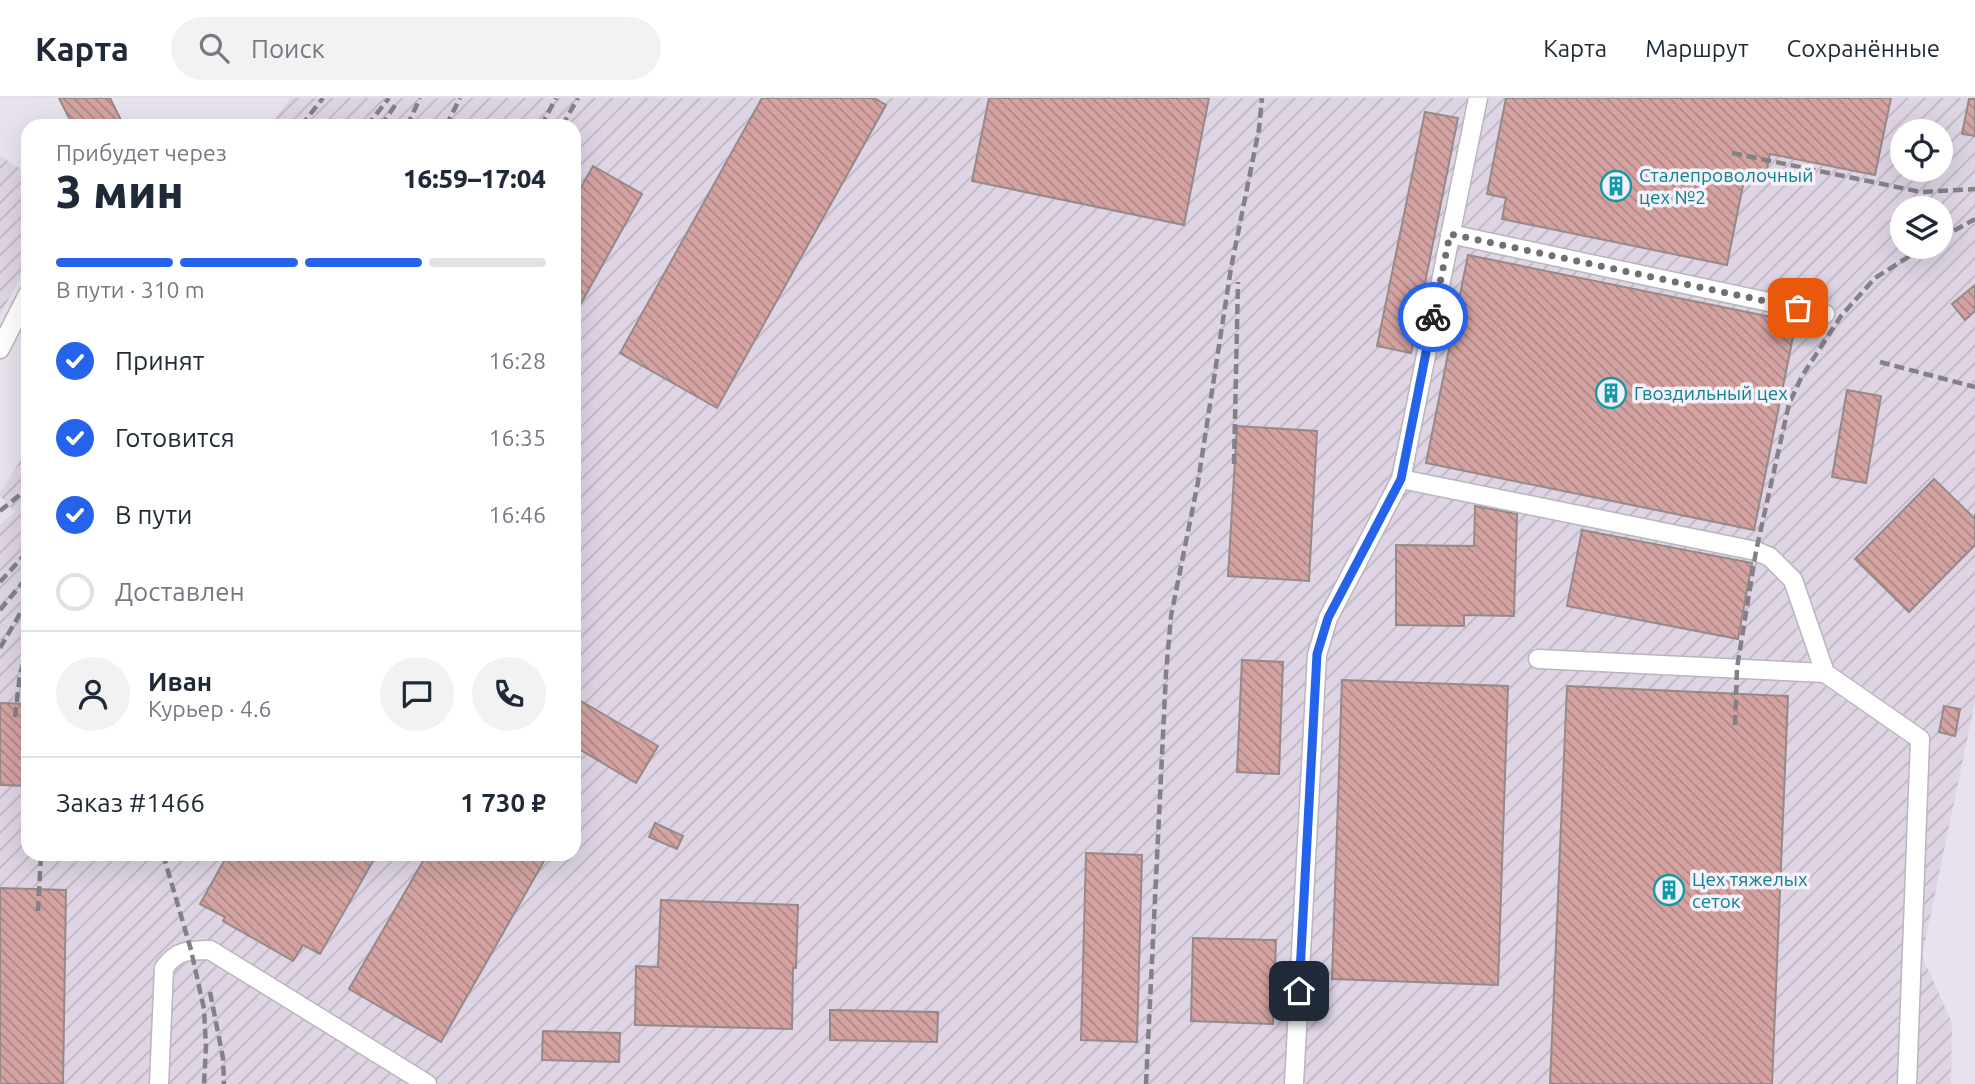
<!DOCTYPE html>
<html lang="ru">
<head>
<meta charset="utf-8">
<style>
  :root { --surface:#fff; --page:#f2f2f3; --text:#1f2937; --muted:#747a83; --line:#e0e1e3; --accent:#2563eb }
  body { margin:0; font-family:Ubuntu,sans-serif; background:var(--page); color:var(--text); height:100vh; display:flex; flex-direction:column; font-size:26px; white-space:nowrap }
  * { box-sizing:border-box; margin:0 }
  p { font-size:23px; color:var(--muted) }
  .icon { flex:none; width:38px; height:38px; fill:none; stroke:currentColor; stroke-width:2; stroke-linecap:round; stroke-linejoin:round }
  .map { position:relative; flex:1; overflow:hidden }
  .sheet { position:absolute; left:21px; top:21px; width:560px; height:742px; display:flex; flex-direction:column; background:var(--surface); border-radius:21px; box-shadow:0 7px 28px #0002 }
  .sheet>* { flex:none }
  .buttons { position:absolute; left:1890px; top:21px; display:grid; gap:14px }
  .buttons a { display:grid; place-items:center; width:63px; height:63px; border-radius:50%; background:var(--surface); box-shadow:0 7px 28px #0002; font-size:35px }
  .pin { position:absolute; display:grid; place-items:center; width:60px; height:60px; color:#fff; margin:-30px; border-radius:14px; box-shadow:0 4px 10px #0006 }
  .courier { position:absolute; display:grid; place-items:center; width:70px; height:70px; margin:-35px; border:5px solid #2563eb; border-radius:50%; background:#fff; color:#222; box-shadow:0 2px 9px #0007 }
  .summary em { font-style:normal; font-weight:800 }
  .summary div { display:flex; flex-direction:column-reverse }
  .summary { display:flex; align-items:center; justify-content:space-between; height:119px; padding:0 35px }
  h1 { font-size:46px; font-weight:800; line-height:52px }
  .bar { display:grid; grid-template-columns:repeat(4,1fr); gap:10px 7px; align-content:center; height:84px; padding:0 35px }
  .bar i { height:9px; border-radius:5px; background:var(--line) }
  .bar .active { background:var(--accent) }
  .bar p { grid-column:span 4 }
  .line { display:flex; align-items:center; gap:18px; padding:0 35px; border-top:2px solid var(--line) }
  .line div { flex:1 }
  .round { display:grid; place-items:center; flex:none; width:74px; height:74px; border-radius:37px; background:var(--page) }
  ol { padding:0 35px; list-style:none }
  li { display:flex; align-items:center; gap:21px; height:77px }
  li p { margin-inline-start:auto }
  li .icon { padding:7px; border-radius:50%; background:var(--accent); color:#fff; stroke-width:4 }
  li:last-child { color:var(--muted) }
  li i { width:38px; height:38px; border:4px solid var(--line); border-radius:50% }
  header { display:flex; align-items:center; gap:42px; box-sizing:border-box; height:98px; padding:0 35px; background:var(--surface); border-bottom:2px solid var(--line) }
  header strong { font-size:33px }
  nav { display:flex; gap:38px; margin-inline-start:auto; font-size:24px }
  .search { width:490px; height:63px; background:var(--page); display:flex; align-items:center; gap:18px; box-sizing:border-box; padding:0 24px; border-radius:38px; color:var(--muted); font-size:26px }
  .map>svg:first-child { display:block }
  .industrial { fill:url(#industrial-furrows); fill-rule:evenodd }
  .building { fill:url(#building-back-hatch); stroke:#958a89; stroke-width:2 }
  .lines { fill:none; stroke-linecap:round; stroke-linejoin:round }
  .minor-casing { stroke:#bab5be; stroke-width:21 }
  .minor { stroke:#fff; stroke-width:18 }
  .rail { stroke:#848086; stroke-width:4.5; stroke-dasharray:10 5; stroke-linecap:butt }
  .done { stroke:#726f74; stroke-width:7; stroke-dasharray:0 12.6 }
  .route { stroke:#2563eb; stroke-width:9 }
  .labels { text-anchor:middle; stroke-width:7; stroke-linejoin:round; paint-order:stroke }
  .culture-label { font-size:19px; fill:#0d838f; stroke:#f5f0f9; text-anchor:start }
</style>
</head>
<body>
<header>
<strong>Карта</strong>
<div class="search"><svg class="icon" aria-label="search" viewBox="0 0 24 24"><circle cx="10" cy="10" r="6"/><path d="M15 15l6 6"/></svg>Поиск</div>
<nav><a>Карта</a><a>Маршрут</a><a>Сохранённые</a></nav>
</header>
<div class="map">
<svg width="1975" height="986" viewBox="0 0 1975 986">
  <defs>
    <pattern id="industrial-furrows" width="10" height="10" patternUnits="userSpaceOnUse" patternTransform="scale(1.75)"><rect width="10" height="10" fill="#ded4e4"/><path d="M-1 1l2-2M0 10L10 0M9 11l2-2" fill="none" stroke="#bfb6c4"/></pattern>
    <pattern id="building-back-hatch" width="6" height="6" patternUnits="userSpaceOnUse" patternTransform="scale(1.75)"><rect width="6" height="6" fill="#d4a3a1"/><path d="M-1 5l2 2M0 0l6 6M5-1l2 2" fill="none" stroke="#ad8584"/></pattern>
  </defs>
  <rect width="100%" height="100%" fill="#e8e2ec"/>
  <g class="industrial">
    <path d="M291,0h1684v604l-53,254 30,67 -1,61h-1951v-559l15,-13 -15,-16v-3l28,-45v406h546v-728h-305zM1902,33h39v39h-39zM1902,110h39v39h-39z"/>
    <path d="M0,58l27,17 1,90 -28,52z"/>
  </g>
  <g class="building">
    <path d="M59,0h51l14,28h-51z"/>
    <path d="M762,0h112l12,7 -169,303 -97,-55z"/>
    <path d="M989,0h220l-25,127 -212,-44z"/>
    <path d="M1506,0h385l-16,77 -105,-21 -5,25 -20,-4 -18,90 -225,-46 4,-21 -19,-4z"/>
    <path d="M1969,1h6v37l-13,-2z"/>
    <path d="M1425,14l33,6 -47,235 -34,-7z"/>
    <path d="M593,68l49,28 -68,122v-116z"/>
    <path d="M1468,157l328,67 -42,208 -328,-67z"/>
    <path d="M1975,187v26l-10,9 -13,-16z"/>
    <path d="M1847,292l34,6 -15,87 -34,-6z"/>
    <path d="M1237,328l80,5 -8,150 -81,-5z"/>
    <path d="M1934,381l41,40v26l-66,67 -54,-53z"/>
    <path d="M1475,408l42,8 -3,102 -50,-1v11l-68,-1v-80l78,1z"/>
    <path d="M1582,432l170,33 -14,76 -171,-33z"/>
    <path d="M1242,562l41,2 -4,112 -42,-2z"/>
    <path d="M1342,582l166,6 -10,299 -166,-6z"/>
    <path d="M1567,588l221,10 -16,388h-222z"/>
    <path d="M574,599l84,49 -22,37 -62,-37z"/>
    <path d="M0,605l28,1v82l-28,-1z"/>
    <path d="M1944,608l16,3 -5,27 -16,-4z"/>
    <path d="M655,725l28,13 -6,13 -28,-12z"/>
    <path d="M1086,755l56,2 -5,187 -56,-2z"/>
    <path d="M228,756h149l-57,100 -17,-9 -10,16 -70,-40 2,-4 -25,-13z"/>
    <path d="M427,756h121l-107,188 -92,-53z"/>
    <path d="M0,790l66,2 -3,194h-63z"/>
    <path d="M661,802l137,5 -2,63h-3l-1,61 -157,-4 1,-59 22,1z"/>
    <path d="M1193,840l83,2 -3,84 -82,-3z"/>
    <path d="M830,912l108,2 -1,30 -107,-2z"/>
    <path d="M543,933l77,2 -1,29 -77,-2z"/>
  </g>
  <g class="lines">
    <g class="minor-casing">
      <g id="minor">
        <path d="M1450,136l375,80"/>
        <path d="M0,251l28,-55"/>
        <path d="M1401,381l355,72 14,6 23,23 32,93 95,66 -13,345"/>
        <path d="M1538,561l287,14"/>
        <path d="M159,986l5,-116c13,-18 25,-18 46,-18l217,134"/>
        <path d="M1294,986l23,-429 11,-37 73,-139 77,-381"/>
      </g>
    </g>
    <use href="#minor" class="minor"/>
    <g class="rail">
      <path d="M301,28l22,-28"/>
      <path d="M367,28l22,-28"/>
      <path d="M381,28l15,-22"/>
      <path d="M407,28l13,-28"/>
      <path d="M446,28l14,-28"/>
      <path d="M541,28l15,-28"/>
      <path d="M562,28l16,-28"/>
      <path d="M1732,55l189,39 54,-3"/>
      <path d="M1941,140l34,-19"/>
      <path d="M1880,264l95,25"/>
      <path d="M1234,366l4,-182"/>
      <path d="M0,413l28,-23"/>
      <path d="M1974,418h1"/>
      <path d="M0,484l28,-31"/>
      <path d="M0,512l28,-34"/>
      <path d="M0,550l28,-48"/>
      <path d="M15,619l5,-43 8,-25"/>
      <path d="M26,620l2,-15"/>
      <path d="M1735,627l2,-57 19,-117 33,-147 13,-28 39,-60 34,-38 49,-31"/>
      <path d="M163,756l28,96 13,59 2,38 -2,37"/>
      <path d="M38,813l3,-57"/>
      <path d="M210,894l13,66 1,26"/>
      <path d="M1146,986l20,-411 5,-57 27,-134 33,-214 28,-139 3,-31"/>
    </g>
  </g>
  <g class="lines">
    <path class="done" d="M1433,219l17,-83 348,74"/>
    <path class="route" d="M1299,893l18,-337 11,-36 73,-139 32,-162"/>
  </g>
  <defs>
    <g id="building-ring" transform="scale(1.575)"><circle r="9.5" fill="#f5f0f9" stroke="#0f9aa8" stroke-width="1.5"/><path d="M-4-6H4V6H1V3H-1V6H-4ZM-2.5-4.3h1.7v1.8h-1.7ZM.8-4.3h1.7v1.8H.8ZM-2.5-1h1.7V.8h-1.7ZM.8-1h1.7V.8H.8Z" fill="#0f9aa8"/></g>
  </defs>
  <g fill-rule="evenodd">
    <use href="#building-ring" x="1616" y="88"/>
    <use href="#building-ring" x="1611" y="295"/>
    <use href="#building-ring" x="1669" y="792"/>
  </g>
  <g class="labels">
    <g class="culture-label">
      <text x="1639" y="84">Сталепроволочный<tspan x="1639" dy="22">цех №2</tspan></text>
      <text x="1634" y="302">Гвоздильный цех</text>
      <text x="1692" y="788">Цех тяжелых<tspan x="1692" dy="22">сеток</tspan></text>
    </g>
  </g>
</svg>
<div class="buttons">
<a><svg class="icon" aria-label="locate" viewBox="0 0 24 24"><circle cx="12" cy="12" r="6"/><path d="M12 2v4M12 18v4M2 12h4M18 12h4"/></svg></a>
<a><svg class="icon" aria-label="layers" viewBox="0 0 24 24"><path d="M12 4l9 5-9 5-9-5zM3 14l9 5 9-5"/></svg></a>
</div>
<div class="pin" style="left:1798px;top:210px;background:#ea580c"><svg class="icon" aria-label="bag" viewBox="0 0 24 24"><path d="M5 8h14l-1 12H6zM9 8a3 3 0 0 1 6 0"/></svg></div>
<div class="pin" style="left:1299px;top:893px;background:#1f2937"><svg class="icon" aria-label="home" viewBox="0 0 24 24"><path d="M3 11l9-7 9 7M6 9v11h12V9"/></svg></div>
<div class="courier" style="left:1433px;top:219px"><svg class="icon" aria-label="bike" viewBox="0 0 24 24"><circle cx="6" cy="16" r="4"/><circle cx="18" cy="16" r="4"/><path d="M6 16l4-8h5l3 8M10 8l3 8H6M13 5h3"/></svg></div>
<section class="sheet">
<div class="summary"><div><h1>3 мин</h1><p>Прибудет через</p></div><em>16:59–17:04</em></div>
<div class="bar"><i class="active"></i><i class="active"></i><i class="active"></i><i></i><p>В пути · 310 m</p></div>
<ol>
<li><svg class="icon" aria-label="check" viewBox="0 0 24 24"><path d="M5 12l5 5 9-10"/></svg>Принят<p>16:28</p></li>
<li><svg class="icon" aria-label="check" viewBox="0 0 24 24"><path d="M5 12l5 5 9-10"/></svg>Готовится<p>16:35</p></li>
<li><svg class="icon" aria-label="check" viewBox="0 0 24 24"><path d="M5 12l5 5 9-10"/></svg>В пути<p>16:46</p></li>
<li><i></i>Доставлен</li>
</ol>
<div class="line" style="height:126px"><a class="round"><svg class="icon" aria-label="person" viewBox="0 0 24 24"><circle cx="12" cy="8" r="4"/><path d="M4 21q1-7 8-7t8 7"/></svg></a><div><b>Иван</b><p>Курьер · 4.6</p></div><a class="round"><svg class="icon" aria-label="chat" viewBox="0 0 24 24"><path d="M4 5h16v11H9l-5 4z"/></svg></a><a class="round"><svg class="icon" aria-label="phone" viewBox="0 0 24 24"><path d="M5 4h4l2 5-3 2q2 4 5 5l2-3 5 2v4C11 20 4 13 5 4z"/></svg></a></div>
<div class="line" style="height:91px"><div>Заказ #1466</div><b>1 730 ₽</b></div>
</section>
</div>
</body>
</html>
